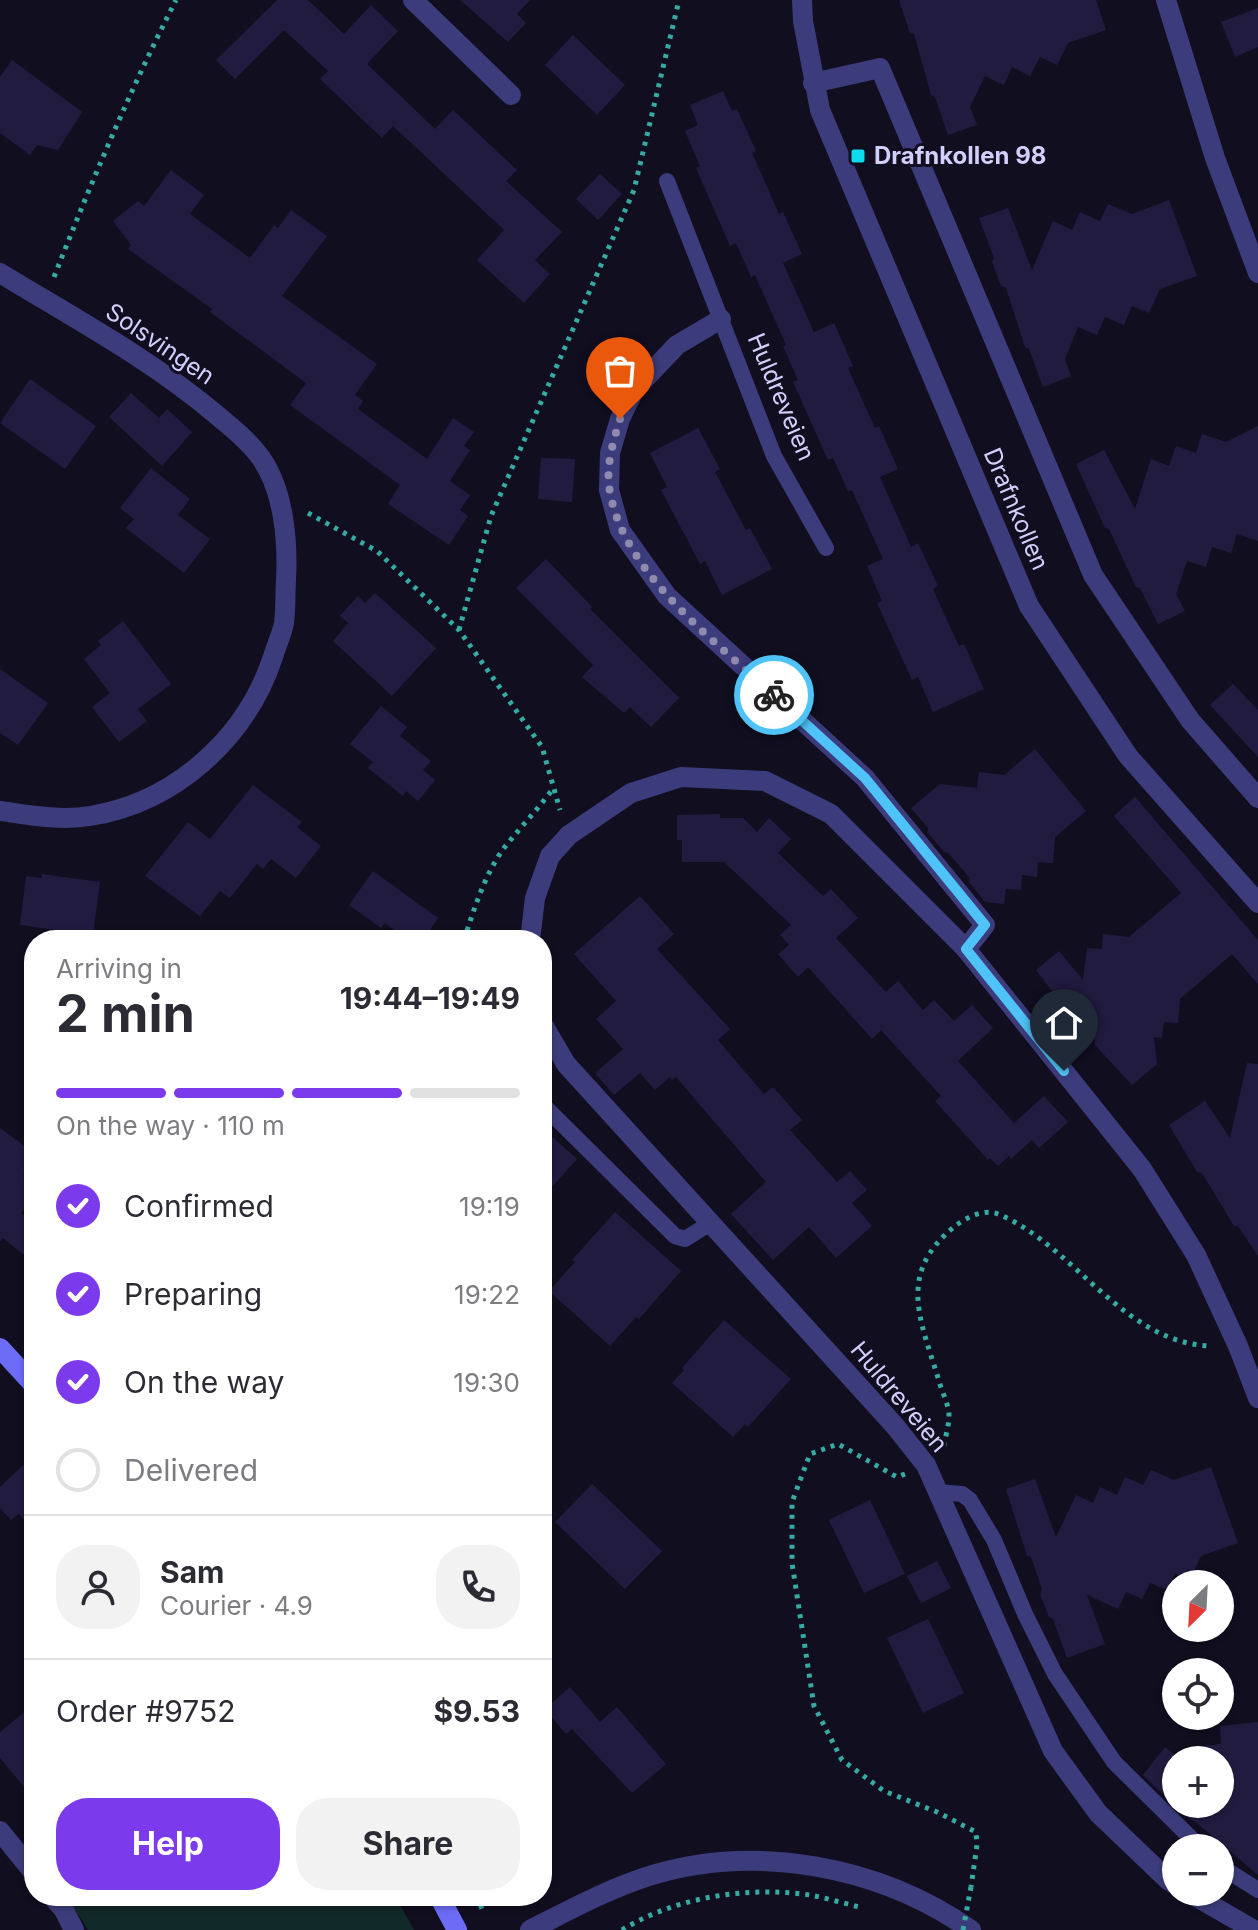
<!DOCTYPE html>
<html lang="en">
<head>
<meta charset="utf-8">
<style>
  :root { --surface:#fff; --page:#f2f2f3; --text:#2b2b33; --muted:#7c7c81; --line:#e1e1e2; --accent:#7c3aed }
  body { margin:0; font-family:Inter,sans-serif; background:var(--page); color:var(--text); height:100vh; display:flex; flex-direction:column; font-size:30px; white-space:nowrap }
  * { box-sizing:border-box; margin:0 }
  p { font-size:26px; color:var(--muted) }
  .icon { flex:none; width:44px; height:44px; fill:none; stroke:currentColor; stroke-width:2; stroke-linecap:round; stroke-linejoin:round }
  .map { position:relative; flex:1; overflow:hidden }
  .panel { position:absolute; left:24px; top:930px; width:528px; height:976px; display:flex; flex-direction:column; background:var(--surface); border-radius:32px; box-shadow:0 2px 6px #0004 }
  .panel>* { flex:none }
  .needle { width:52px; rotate:204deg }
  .fabs { position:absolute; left:1162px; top:1570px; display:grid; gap:16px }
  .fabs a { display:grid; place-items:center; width:72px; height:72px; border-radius:50%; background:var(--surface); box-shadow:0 2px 6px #0004; font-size:40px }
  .pin { position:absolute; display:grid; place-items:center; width:68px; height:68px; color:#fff; margin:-82px -34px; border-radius:50% 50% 50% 0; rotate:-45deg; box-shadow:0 0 8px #0007 }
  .pin .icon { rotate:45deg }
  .courier { position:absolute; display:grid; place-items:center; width:80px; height:80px; margin:-40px; border:6px solid #4fc3f7; border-radius:50%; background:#fff; color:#222; box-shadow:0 2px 10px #0007 }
  .head em { font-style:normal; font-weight:700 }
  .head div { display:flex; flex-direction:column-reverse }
  .head { display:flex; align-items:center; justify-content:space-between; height:136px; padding:0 32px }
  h1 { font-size:52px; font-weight:700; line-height:60px }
  .bar { display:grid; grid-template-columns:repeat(4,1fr); gap:12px 8px; align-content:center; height:96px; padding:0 32px }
  .bar i { height:10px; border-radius:6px; background:var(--line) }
  .bar .current { background:var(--accent) }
  .bar p { grid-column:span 4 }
  .line { display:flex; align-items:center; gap:20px; padding:0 32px; border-top:2px solid var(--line) }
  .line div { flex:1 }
  .round { display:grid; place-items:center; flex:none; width:84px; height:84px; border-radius:32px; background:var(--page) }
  ol { padding:0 32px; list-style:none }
  li { display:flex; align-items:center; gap:24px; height:88px }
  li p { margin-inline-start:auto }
  li .icon { padding:8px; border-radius:50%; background:var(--accent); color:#fff; stroke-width:4 }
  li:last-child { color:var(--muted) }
  li i { width:44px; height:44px; border:4px solid var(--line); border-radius:50% }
  .cta { display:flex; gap:16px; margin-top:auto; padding:16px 32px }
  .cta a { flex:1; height:92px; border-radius:32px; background:var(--accent); color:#fff; font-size:32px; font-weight:700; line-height:92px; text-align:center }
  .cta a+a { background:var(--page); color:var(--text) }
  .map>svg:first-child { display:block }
  .green { fill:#112928 }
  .building { fill:#221b40 }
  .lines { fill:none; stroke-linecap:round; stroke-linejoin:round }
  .path { stroke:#35aba1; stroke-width:5; stroke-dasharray:4 6; stroke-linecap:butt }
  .lane { stroke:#3c3c7c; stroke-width:16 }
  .street { stroke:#3c3c7c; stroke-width:20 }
  .secondary { stroke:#6c6cf7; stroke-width:20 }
  .path-bridge { stroke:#35aba1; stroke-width:5; stroke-dasharray:4 6; stroke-linecap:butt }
  .done { stroke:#8f8baf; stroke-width:8; stroke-dasharray:0 14.4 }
  .route { stroke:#4fc3f7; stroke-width:10 }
  .poi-dot { fill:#0ddaeb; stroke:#110e20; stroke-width:3 }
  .labels { text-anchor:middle; stroke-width:6; stroke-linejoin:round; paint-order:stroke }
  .poi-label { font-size:24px; font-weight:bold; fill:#d3cffc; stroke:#110e20; text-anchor:start }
  .street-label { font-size:24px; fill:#d3cffc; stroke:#110e20 }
</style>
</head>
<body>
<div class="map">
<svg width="1258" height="1930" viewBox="0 0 1258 1930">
  <rect width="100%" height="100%" fill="#110e20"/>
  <path class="green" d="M67,1896h328l19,34h-326z"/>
  <g class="building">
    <path d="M277,0h31l36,34 27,-29 27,26 -31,33 68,65 18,-19 64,60 -11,11 56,51 -27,28 15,14 -26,29 -47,-43 27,-30 -111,-104 -11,12 -62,-59 8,-8 -44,-41 -49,49 -19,-19z"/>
    <path d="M460,0h70l-13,14 9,9 -18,19z"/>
    <path d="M899,0h197l10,30 -38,13 -11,22 -17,-8 -10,19 -18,-9 -8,18 -19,-9 -15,31 7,18 -29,10 -13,-38 -4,-2 -17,-61 -4,-1z"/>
    <path d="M1258,8v39l-23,10 -14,-35z"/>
    <path d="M573,35l52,50 -28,30 -52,-50z"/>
    <path d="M12,60l70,52 -24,38 -21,-5 -7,10 -30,-22v-56z"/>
    <path d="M723,91l9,20 5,-2 19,42 -4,2 27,61 4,-2 19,42 -19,9 31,69 20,-9 19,43 -5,2 27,60 4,-2 19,43 -18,8 31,70 7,-4 20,43 -5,3 13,29 13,28 5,-2 20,45 -51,23 -15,-35 -6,3 -35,-77 5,-2 -15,-35 16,-7 -31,-69 -4,1 -15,-33 -5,2 -35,-78 5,-2 -15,-34 3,-1 -31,-70 -4,2 -15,-34 -6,3 -34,-78 4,-2 -15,-35 13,-6 -8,-20z"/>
    <path d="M171,170l33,25 -14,19 60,44 24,-33 4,3 13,-18 36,26 -45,60 95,68 -22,31 8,6 -5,8 69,50 26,-41 21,14 -10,14 6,4 -20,31 20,14 -10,15 8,6 -19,29 -61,-41 12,-19 -110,-80 16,-22 -96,-71 2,-3 -84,-60 3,-4 -18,-24 25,-20 6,5z"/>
    <path d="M600,174l22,20 -24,26 -22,-21z"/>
    <path d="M1169,200l28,76 -37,13 -11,24 -17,-7 -8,19 -19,-8 -8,18 -19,-8 -13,32 6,17 -28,11 -14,-38 -4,-2 -19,-59 -5,-2 -9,-24 2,-4 -15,-40 29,-10 24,62 21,-49 19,9 8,-18 20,9 8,-17 24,10z"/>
    <path d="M30,379l66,47 -31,43 -65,-46z"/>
    <path d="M131,393l28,25 8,-9 25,23 -30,34 -53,-49z"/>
    <path d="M1258,426v115l-21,-7 -6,19 -19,-6 -6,20 -19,-6 -11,33 9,17 -27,13 -18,-36 -4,-1 -27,-58 -4,-1 -29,-64 28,-14 31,59 16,-50 18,7 7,-20 20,7 6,-19 24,8z"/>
    <path d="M698,428l22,41 -5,3 15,28 16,30 4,-2 22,41 -50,26 -17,-34 -5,3 -39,-74 6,-3 -17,-34z"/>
    <path d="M541,458l34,1 -3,43 -34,-3z"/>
    <path d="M151,468l39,31 -12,16 32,24 -26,34 -58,-45 8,-9 -14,-11z"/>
    <path d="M546,559l46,48 -2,2 89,89 -28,29 -21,-20 -6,6 -42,-36 11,-12 -77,-77z"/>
    <path d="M375,593l61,55 -44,48 -59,-55 15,-18 -8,-7 18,-20 7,7z"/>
    <path d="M123,621l48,63 -33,25 9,12 -28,21 -27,-35 18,-14 -26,-34 17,-14 -3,-4z"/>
    <path d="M0,669l48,34 -30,42 -18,-12z"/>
    <path d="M1233,684l25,26v47l-48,-52z"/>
    <path d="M381,706l26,21 -7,9 31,25 -8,9 12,10 -17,21 -12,-10 -3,5 -35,-28 5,-6 -23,-18z"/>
    <path d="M1035,749l51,62 -31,26 -2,26 -15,-1 -1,15 -15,-2 -1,15 -15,-1 -2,15 -19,-2 -16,-20 1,-4 -22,-25 -4,-1 -16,-19v-5l-17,-20 29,-24 37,4 2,-16 25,3z"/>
    <path d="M253,785l49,37 -5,5 24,19 -25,32 -25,-19 -8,10 -6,-5 -27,34 -10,-7 -20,25 -55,-40 43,-54 22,17z"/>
    <path d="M1135,797l123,143v44l-26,-30 -52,45 -2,24 -14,-1 -2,16 -8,-1 3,27 -25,21 -37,-40v-5l-22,-26 -4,-1 -33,-43 23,-19 24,29 4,-32 15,1 1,-15 26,3 52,-44 -67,-77z"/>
    <path d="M720,814v4h23l14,14 12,-14 22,21 -13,14 45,43 8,-7 27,29 -22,20 50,54 12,-11 25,29 11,-10 20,21 18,-16 21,23 -35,33 56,62 30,-27 24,26 -29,26 -7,-8 -21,19 -2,-3 -11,10 -8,-8 -2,2 -53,-59 6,-5 -60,-66 -9,9 -64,-72 -10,10 -20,-23 11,-9 -9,-10 11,-10 -67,-63h-42v-22h-5v-25z"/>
    <path d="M373,871l65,47 -15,22h-15l-23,-17 -4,5 -32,-23z"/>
    <path d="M42,874l58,8 -7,53 -73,-10 6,-49 16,2z"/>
    <path d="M640,896l34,38 -17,15 73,80 -12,11 46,54 9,-7 29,33 -12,10 47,52 13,-11 17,19 -15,13 20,23 -36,32 -27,-31 -36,33 -42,-46 35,-32 -90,-105 -4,3 -2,-3 -15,13 -15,-17 -26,22 -19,-22 28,-24 -27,-30 20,-18 -42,-47z"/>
    <path d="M1247,1063l11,1v192l-20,-30h-4l-32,-53 -5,-1 -28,-47 36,-24 25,37z"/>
    <path d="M0,1128l34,25v9l-11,14 11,8v11l-13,18 13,10v40l-31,-25 -3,4z"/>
    <path d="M542,1128l35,31 -35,39z"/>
    <path d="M615,1212l66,59 -42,48 -3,-2 -26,29 -61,-55 26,-29 -3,-2z"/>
    <path d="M724,1320l67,59 -43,48 -3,-3 -12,13 -61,-54 12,-13 -2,-2z"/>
    <path d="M34,1455v75l-15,-16 -8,6 -11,-12v-21z"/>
    <path d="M1211,1467l27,76 -37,13 -11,24 -15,-7 -8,17 -17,-7 -8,16 -16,-7 -8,17 -31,-14 18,49 -38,14 -14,-39 -4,-2 -9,-23 2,-5 -11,-32 -4,-1 -21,-67 29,-10 21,58 20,-42 17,8 7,-16 17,8 8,-18 18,8 8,-15 23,10z"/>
    <path d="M592,1484l70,67 -37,38 -70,-67z"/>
    <path d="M870,1500l35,74 -41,19 -35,-73z"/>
    <path d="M937,1561l14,27 -30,15 -14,-27z"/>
    <path d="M928,1619l36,74 -41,20 -36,-75z"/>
    <path d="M570,1687l30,35 17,-15 49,57 -34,29 -60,-64 -6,5 -21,-25z"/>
    <path d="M34,1704v95l-34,-41v-26z"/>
    <path d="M1258,1722v153l-61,-52 -12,-7 -42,-41 22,-28 16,13h-5v44h44v-44h-15l-1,-14 17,-2 -1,-18z"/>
  </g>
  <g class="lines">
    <g class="path">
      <path d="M54,277c37,-94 76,-187 122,-277"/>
      <path d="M308,513l69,38 82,79 83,117 18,63"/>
      <path d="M459,630l32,-114 143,-326 45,-190"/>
      <path d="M464,940c10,-31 21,-66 40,-92 16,-20 33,-38 48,-58"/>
      <path d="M944,1446c1,-9 5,-20 5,-30 0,-11 -7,-24 -10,-35 -18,-60 -43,-107 15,-154 11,-9 30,-19 44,-13 76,31 125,130 214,132"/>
      <path d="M905,1474l-8,3 -59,-33 -28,10 -18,48v61l22,143 28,54 42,31 53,21 39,20 1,13 -6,42"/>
      <path d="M476,1896l7,15"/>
      <path d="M622,1930c53,-33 126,-44 188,-35 16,3 33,8 49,12"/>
    </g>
    <g class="lane">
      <path d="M667,181l107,275 52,92"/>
      <path d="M542,1104l133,132 10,3 24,-15"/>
      <path d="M938,1492l24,2 8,6 24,40 31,74 30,60 59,88 87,86"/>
      <path d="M1220,1866l38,24"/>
    </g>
    <g class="street">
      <path d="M413,0l98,95"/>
      <path d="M802,0l1,21 17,89 209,496 99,150 130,147"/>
      <path d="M1166,0l49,158 43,115"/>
      <path d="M813,83l67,-15 213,507 97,145 68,78"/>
      <path d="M0,273c74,45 152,87 218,143 15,13 31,25 43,42 23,33 27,83 25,122 -1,14 0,29 -2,43 -2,11 -8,23 -11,34 -27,81 -97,145 -183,159 -29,5 -61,-1 -90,-5"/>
      <path d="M721,319l-44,26 -43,45 -14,29 -10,34 -1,37 11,40 47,66 198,182 120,147 -19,24"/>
      <path d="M530,940l5,-42 15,-42 19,-21 62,-42 50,-16 84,4 66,33 135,135 176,220 54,86 42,91 20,52"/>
      <path d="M542,1023l24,41 329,362 31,39 127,286 45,62 70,67 8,5"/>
      <path d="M0,1831l34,42"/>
      <path d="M1188,1892l66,38"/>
      <path d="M52,1896l12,14 10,20"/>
      <path d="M530,1930c38,-19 76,-40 116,-53 108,-35 234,-11 325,53"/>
    </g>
    <g class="secondary">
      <path d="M0,1348l34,37"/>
      <path d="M439,1896l18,34"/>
    </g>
    <path class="path-bridge" d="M963,1930l8,-43"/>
  </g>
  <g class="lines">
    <path class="done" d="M620,419c-7,23 -15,49 -10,73 14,82 106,150 164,203"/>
    <path class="route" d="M774,695l91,83 120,147 -19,24 98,122"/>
  </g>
  <rect class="poi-dot" x="850" y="148" width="16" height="16" rx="4"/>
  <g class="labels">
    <g class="poi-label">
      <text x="874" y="164">Drafnkollen 98</text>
    </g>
    <g class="street-label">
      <text transform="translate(160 344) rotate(34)" y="8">Solsvingen</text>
      <text transform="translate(781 397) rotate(67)" y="8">Huldreveien</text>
      <text transform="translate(1016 509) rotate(67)" y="8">Drafnkollen</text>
      <text transform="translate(899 1397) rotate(50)" y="8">Huldreveien</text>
    </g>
  </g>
</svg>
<div class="fabs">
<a><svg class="needle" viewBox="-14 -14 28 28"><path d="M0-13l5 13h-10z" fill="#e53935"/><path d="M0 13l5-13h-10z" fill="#7c7c81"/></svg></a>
<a><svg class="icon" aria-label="locate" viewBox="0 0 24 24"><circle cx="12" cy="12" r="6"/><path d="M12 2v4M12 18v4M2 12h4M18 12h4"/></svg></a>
<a>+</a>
<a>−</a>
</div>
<div class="pin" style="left:620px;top:419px;background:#ea580c"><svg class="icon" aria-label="bag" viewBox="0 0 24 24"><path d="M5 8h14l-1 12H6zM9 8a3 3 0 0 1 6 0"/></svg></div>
<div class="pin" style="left:1064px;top:1071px;background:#1f2937"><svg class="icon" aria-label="home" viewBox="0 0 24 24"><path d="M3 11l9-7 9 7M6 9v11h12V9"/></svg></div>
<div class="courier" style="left:774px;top:695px"><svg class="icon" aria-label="bike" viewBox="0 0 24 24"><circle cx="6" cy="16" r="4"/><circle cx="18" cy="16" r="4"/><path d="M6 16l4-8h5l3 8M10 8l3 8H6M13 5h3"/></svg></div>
<section class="panel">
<div class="head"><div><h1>2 min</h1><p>Arriving in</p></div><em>19:44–19:49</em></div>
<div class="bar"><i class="current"></i><i class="current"></i><i class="current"></i><i></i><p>On the way · 110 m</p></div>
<ol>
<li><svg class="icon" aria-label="check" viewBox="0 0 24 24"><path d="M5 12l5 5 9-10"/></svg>Confirmed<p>19:19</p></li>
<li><svg class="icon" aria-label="check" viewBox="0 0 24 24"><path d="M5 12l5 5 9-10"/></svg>Preparing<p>19:22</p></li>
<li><svg class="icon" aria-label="check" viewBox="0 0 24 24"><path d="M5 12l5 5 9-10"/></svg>On the way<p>19:30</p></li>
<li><i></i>Delivered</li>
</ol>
<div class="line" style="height:144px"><a class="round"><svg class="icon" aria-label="person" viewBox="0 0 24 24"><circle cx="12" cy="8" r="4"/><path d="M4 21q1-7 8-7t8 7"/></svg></a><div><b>Sam</b><p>Courier · 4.9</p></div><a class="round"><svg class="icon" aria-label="phone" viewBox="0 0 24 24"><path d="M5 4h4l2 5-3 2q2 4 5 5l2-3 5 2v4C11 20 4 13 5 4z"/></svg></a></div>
<div class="line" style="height:104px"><div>Order #9752</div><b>$9.53</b></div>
<div class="cta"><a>Help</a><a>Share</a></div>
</section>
</div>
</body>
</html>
